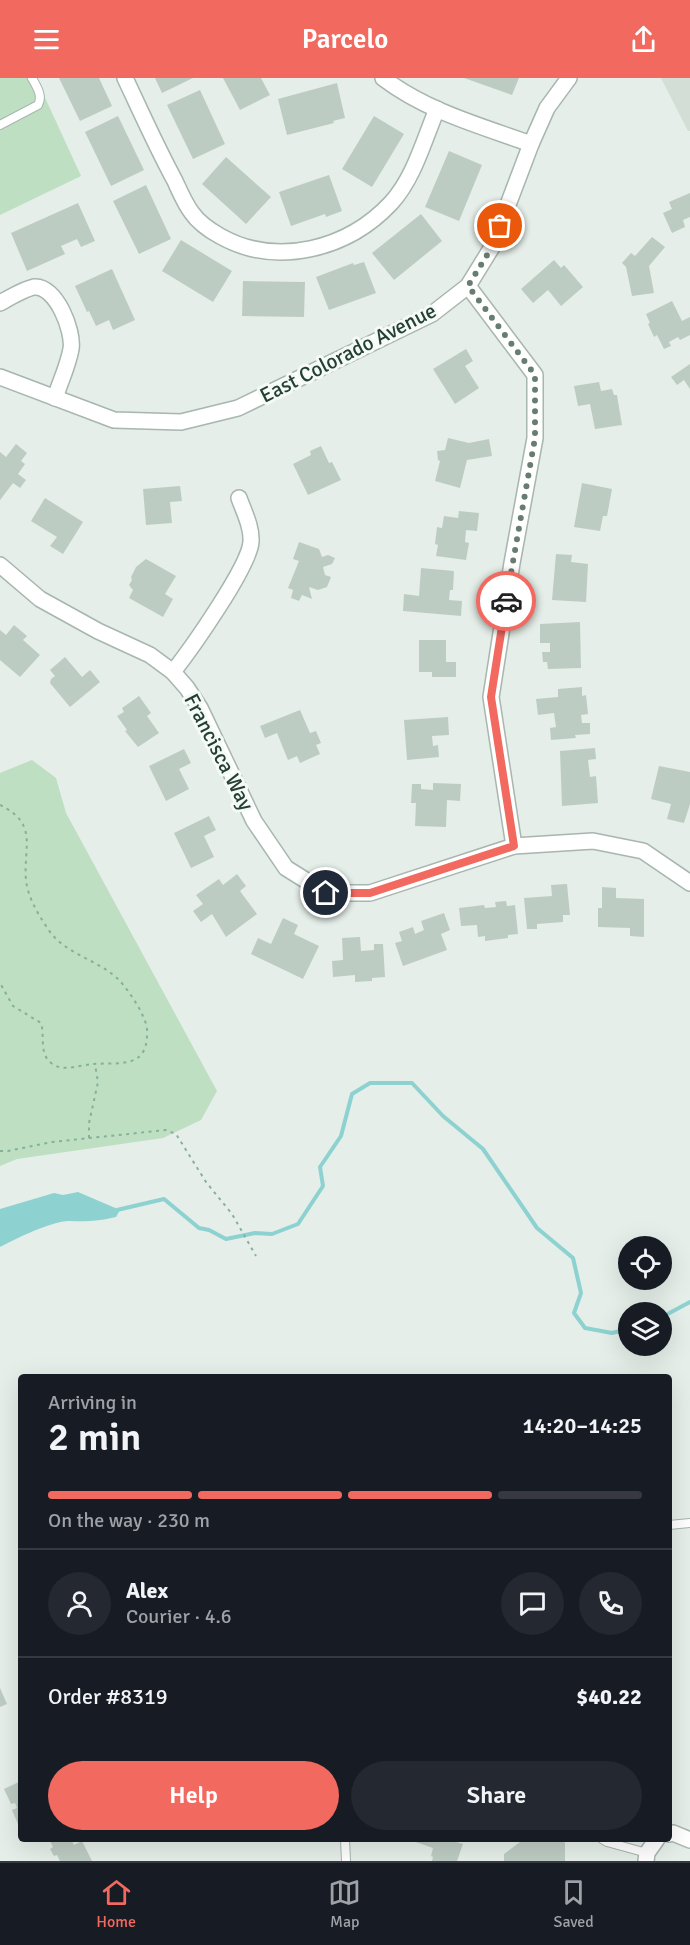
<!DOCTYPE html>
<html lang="en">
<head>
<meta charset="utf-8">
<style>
  :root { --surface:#171b24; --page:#242831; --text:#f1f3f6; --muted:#9ea1a6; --line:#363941; --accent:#f2695f }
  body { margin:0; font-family:Signika,sans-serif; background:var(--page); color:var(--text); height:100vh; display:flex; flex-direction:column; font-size:22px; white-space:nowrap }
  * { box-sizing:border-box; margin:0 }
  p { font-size:20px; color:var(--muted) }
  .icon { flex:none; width:33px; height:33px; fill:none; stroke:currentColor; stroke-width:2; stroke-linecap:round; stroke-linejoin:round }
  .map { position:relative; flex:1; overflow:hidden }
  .sheet { position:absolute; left:18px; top:1296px; width:654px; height:468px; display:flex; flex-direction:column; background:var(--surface); border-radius:6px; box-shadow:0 6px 24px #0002 }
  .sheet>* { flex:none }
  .controls { position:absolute; left:618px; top:1158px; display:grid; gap:12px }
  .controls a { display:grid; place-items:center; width:54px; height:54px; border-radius:50%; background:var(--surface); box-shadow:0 6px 24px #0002; font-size:30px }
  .pin { position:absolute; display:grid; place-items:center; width:51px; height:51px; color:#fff; margin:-26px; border:3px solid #fff; border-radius:50%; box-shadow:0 2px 6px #0007 }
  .courier { position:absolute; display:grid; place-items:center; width:60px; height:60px; margin:-30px; border:4px solid #f2695f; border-radius:50%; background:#fff; color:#222; box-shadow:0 2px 8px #0007 }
  .headline em { font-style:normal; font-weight:600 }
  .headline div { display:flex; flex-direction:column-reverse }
  .headline { display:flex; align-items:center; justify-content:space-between; height:102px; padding:0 30px }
  h1 { font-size:39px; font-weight:600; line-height:45px }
  .bar { display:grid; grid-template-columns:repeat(4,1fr); gap:9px 6px; align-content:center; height:72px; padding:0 30px }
  .bar i { height:8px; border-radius:4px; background:var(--line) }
  .bar .on { background:var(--accent) }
  .bar p { grid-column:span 4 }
  .line { display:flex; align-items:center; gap:15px; padding:0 30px; border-top:2px solid var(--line) }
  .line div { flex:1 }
  .round { display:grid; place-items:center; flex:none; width:63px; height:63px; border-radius:32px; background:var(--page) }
  .button { display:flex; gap:12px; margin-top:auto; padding:12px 30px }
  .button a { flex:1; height:69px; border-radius:36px; background:var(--accent); color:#fff; font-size:24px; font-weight:600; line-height:69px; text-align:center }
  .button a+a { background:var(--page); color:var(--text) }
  header { display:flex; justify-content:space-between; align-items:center; height:78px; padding:0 30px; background:var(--accent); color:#fff; font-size:27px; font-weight:600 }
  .menu { display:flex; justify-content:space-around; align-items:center; height:84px; border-top:2px solid var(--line); background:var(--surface); font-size:16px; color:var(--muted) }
  .menu a { display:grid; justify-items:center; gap:3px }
  .menu .on { color:var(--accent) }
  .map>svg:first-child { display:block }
  .built { fill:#d3ded7 }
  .green { fill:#bedfc1 }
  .water { fill:#8dd2d1 }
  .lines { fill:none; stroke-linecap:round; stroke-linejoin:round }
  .stream { stroke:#8dd2d1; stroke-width:4 }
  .building { fill:#bdccc3 }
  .service-casing { stroke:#a7b6ae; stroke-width:10 }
  .minor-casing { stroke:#a7b6ae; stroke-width:18 }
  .path { stroke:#85b19c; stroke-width:2; stroke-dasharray:3 4.5; stroke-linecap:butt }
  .service { stroke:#fff; stroke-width:8 }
  .minor { stroke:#fff; stroke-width:15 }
  .done { stroke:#687d72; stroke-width:6; stroke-dasharray:0 10.8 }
  .route { stroke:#f2695f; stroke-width:8 }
  .labels { text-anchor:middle; stroke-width:6; stroke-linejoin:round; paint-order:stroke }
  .street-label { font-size:21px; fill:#244033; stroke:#f5faf7 }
</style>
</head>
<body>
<header><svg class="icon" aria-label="menu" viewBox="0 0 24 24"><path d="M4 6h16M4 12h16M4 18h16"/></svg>Parcelo<svg class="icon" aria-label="share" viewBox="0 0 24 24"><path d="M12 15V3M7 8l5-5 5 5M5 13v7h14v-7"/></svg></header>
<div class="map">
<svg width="690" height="1783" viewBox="0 0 690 1783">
  <rect width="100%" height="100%" fill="#e5eee8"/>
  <path class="built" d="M661,0h29v53h-2z"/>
  <g class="green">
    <path d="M0,0h36l45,98 -81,39z"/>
    <path d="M32,682l24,18 10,35 151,278 -16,29 -38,18 -146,21 -17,7v-393z"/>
  </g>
  <path class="water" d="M78,1114l42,18 -4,7c-17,4 -30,5 -46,4 -16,-1 -55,18 -70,26v-38l54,-16 9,2z"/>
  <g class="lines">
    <g class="stream">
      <path d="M117,1132l47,-11 35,29 10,2 17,9 29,-6 17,1 26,-10 25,-38 -3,-19 21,-31 11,-42 18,-11h42l31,33 40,33 54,79 36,30 8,35 -7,20 11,15 27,5 16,-4"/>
      <path d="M662,1239l28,-15"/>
    </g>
  </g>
  <g class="building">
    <path d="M59,0h40l13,28 -32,15z"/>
    <path d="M155,0h38l-31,15z"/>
    <path d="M223,0h38l9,17 -30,15z"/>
    <path d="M464,0h55l-7,17z"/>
    <path d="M337,5l8,35 -12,3 1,2 -47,12 -9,-36z"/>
    <path d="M200,12l25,54 -32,15 -26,-54z"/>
    <path d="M118,38l26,54 -33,16 -26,-54z"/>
    <path d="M374,38l30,18 -32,53 -30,-18z"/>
    <path d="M449,73l33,14 -23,56 -34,-14z"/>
    <path d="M226,79l45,40 -25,27 -44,-40z"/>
    <path d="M329,97l13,36 -16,6 -1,-3 -34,12 -12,-34z"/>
    <path d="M146,107l25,54 -32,15 -26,-53z"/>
    <path d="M690,115v24l-7,3 2,7 -13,6 -9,-20 9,-4 -3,-7z"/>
    <path d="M78,125l17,38 -14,6 -4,-8 -16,7 4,8 -38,17 -16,-38z"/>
    <path d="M421,136l21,27 -48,39 -22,-27z"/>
    <path d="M652,159l13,10 -16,19 5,27 -22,3 -6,-29 -4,-4 9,-10 4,3z"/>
    <path d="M181,162l51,31 -19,31 -51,-31z"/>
    <path d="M554,182l7,8 3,-3 19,22 -22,19 -13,-16 -15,13 -12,-14z"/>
    <path d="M364,184l12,31 -47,17 -13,-33 37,-14 1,2z"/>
    <path d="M112,191l23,51 -22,10 -4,-10 -13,6 -7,-15 -2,1 -12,-26z"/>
    <path d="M243,203l62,1 -1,35 -62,-1z"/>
    <path d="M672,223l10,20 8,-4v18l-10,5 -2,-3 -9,5 2,4 -7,3 -7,-14 -3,2 -6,-13 2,-1 -4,-9z"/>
    <path d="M466,271l7,12 -8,5 14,22 -24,16 -22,-35z"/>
    <path d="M690,286v25l-6,-9 -7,5 -6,-8z"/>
    <path d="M599,304l2,9 11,-2 2,6h3l5,30 -27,4 -5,-25 -12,2 -4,-20z"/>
    <path d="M448,360l21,5 20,-4 3,17 -25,4 -7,28 -25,-7 5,-20 -2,-1 -1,-9 8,-1z"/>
    <path d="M16,366l11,9 -6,8 4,3 -7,10 8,6 -6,8 -7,-5 -13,17v-48l6,5z"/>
    <path d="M321,368l8,17 3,-1 9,18 -33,15 -15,-31 18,-9 -1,-4z"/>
    <path d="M582,405l30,6 -5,27h-4l-3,15 -26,-4z"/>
    <path d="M180,408l2,15 -12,1 2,21 -26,2 -3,-36z"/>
    <path d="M45,420l38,24 -20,32 -13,-8 7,-9 -26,-16z"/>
    <path d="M459,433l20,2 -2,18 -11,-1 -1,12 4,1 -3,17 -30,-4 2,-11 -3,-1 2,-17 5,1 2,-12 14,2z"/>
    <path d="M299,464l20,7 3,8 6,-2 7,3 -3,6 -9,3 2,8 6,2 -4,10 -9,3 -9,-3 3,12 -10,-4 -3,6 -8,-3 2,-8 -5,-2 11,-27 -6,-2z"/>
    <path d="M556,476l16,1 -1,7 17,2 -2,38 -34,-2z"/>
    <path d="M146,481l30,17 -11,18 8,5 -10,18 -34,-19 4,-8 -4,-5 3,-5 -1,-3 5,-10z"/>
    <path d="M421,490l33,3 -1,19h-3l-1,10 13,1 -1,15 -58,-5 1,-17 15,2z"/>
    <path d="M580,544l1,46 -33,1 -1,-7h-4l-1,-10h8v-9h-10v-19z"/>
    <path d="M14,547l13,11 -4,4 17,15 -20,22 -20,-17v-30l6,5z"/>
    <path d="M419,562h27v22h10v15h-24v-5h-13z"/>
    <path d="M65,579l17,20 8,-7 10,12 -30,25 -20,-24 1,-4 4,-3 -5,-6z"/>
    <path d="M582,609v9l4,-1 2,19 -7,1 1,8h8v11l-15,1 1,3 -25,2 -1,-12 6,-1 -2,-14 -16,2 -2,-16 22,-2v-8z"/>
    <path d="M139,618l12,17 -4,3 12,17 -21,14 -13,-16 2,-1 -10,-14 7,-4 -2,-4z"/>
    <path d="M300,632l10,23 6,-2 5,12 -5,2 4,9 -20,9 -3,-7 -9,4 -11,-27 -12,5 -5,-12z"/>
    <path d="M448,639l1,18 -17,1 1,10 5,-1 1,12 -32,3 -3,-40z"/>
    <path d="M595,670l1,11 -8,1 2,17 6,-1 2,27 -36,3 -2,-55z"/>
    <path d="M184,671l7,14 -12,6 10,20 -23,12 -17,-35z"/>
    <path d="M659,688l31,6v32l-6,19 -17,-4 4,-15 -20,-5z"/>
    <path d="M433,705l28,1 -1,17 -13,-1 -1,27 -31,-1 1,-23h-5l1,-19h9v5l12,1z"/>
    <path d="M209,738l7,14 -12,6 10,21 -23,11 -17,-35z"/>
    <path d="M237,796l9,12 -6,5 17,23 -31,23 -14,-23 -11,8 -8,-11 10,-7 -7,-9 23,-16 4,6z"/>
    <path d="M567,806l3,31h-7v7l-26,2v5h-10l-3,-31 28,-2 -1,-11z"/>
    <path d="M602,809l14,1v10l28,1v38l-14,-1v-8l-32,-1v-19h4z"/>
    <path d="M506,823l1,5 8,-1 3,29 -10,1v3l-23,3v-5l-7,1 -1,-12 -16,1 -2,-18 25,-3 1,3 11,-1 -1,-5z"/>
    <path d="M444,835l6,17 -9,4 6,16 -44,16 -8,-23 7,-2 -3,-9 14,-5 2,7 9,-4 -3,-9z"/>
    <path d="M283,840l15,7 -4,9 25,12 -16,33 -52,-25 7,-16 13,6z"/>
    <path d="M360,859l1,14 13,-1v-6h9l2,33 -13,1v3l-17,1v-7l-22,2 -1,-16 11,-1 -1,-22z"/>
    <path d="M0,1610l7,16 -7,3z"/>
    <path d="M21,1703v50l-9,-21 5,-2 -2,-5 -4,1 -7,-15z"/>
    <path d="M49,1761h22l3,6 8,-4 10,20h-32l-3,-6 -3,1 -4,-7 3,-2z"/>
    <path d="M407,1761h50l-1,3 7,2 -6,17h-25l1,-4 -2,-1 2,-8z"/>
    <path d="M524,1761h38l3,4v18h-61v-7z"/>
  </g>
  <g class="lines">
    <g class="service-casing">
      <g id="service">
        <path d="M0,47l38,-20c5,-9 -1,-18 -6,-27"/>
        <path d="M669,1447l21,-2"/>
        <path d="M345,1761l1,22"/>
        <path d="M602,1761l5,3 40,11"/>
      </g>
    </g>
    <g class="minor-casing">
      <g id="minor">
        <path d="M125,0c16,34 32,70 50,103 5,11 10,23 17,32 7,10 19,18 28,23 57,32 128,13 171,-33 23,-25 33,-63 46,-94"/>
        <path d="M383,0c43,33 98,48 148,66"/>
        <path d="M468,208l67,89v63l-23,125 -21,134 23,149"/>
        <path d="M0,225c9,-5 24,-14 34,-16 22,-2 40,44 37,62 -3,17 -11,33 -16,49"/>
        <path d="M0,299l114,43 67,2 57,-14 194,-94 36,-28 24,-39 39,-103 16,-36 22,-30"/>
        <path d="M0,487l40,34 58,32 52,24 23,17 14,16 13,20 54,113 32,47 40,25h44l144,-47 79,-5 50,10 47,32"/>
        <path d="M173,594c18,-23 76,-105 78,-130 1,-15 -7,-30 -12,-44"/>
        <path d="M669,1756l4,-1 17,7"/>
        <path d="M646,1783l1,-8 10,-14"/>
      </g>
    </g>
    <g class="path">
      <path d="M0,727c39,19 23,42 26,75 2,18 12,34 22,49 16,25 49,30 70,50 8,8 15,19 21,29 4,8 9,17 8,26 0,36 -30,28 -54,30 -14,1 -32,9 -43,-2 -11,-10 -5,-26 -9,-39l-28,-17 -13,-23"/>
      <path d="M89,1060v-15l9,-41 -3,-18"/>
      <path d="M0,1073h8l44,-9 114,-12 10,4 30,48 26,32 24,42"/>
    </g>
    <use href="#service" class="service"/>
    <use href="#minor" class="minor"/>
  </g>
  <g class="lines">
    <path class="done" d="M500,148l-8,21 -24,39 67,89v63l-29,163"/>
    <path class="route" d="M326,815h44l144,-47 -23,-149 15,-96"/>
  </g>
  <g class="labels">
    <g class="street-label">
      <text transform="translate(348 275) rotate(-27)" y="7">East Colorado Avenue</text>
      <text transform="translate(219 674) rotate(63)" y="7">Francisca Way</text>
    </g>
  </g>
</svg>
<div class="controls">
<a><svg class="icon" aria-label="locate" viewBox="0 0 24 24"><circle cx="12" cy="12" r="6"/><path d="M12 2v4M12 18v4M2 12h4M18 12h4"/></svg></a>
<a><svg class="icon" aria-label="layers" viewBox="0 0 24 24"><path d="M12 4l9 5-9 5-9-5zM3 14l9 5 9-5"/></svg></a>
</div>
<div class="pin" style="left:500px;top:148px;background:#ea580c"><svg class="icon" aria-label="bag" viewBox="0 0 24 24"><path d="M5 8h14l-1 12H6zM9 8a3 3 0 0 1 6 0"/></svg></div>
<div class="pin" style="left:326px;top:815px;background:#1f2937"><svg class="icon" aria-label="home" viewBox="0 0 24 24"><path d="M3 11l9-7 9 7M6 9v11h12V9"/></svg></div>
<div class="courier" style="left:506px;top:523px"><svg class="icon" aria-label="car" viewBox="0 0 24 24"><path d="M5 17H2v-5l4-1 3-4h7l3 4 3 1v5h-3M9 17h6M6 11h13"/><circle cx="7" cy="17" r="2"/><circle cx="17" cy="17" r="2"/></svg></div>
<section class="sheet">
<div class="headline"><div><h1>2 min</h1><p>Arriving in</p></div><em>14:20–14:25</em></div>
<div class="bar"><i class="on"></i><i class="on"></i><i class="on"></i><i></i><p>On the way · 230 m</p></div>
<div class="line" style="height:108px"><a class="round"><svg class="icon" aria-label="person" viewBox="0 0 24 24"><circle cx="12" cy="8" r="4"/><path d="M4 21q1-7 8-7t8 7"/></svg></a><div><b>Alex</b><p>Courier · 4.6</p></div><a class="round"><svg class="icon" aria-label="chat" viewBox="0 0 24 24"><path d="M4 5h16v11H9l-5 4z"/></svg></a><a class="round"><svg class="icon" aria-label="phone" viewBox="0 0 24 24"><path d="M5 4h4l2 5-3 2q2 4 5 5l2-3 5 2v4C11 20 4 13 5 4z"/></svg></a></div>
<div class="line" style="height:78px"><div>Order #8319</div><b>$40.22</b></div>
<div class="button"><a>Help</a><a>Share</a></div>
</section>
</div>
<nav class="menu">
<a class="on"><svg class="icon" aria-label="home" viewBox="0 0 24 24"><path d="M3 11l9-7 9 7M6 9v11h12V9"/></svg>Home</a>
<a><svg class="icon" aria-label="map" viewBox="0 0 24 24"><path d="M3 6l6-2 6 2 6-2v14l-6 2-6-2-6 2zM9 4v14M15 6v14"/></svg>Map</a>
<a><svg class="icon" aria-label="saved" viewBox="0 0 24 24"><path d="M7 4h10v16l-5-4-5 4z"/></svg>Saved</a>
</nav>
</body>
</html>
